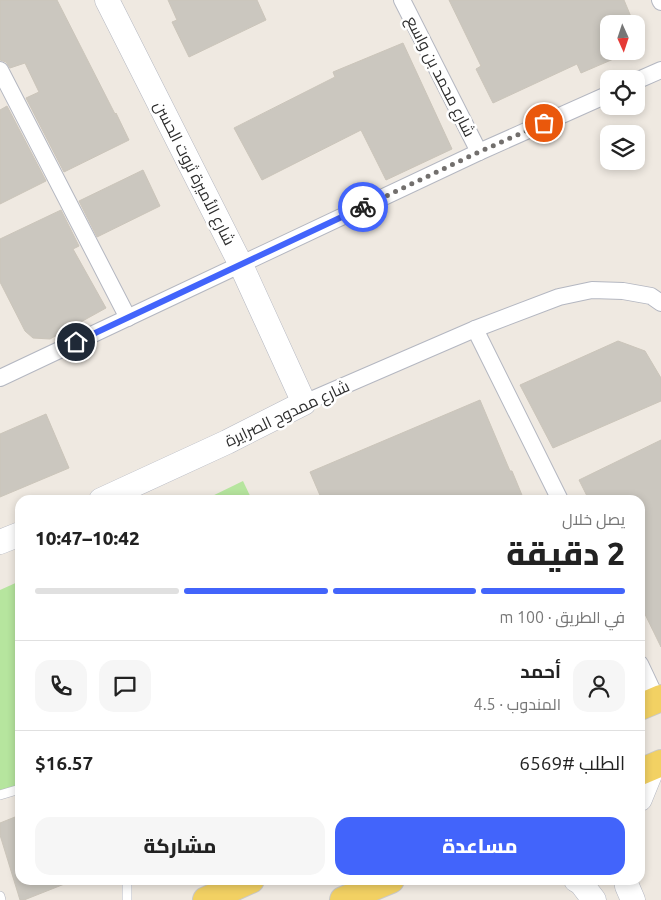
<!DOCTYPE html>
<html lang="ar">
<head>
<meta charset="utf-8">
<style>
  :root { --surface:#fff; --page:#f6f6f6; --text:#222; --muted:#767676; --line:#e0e0e0; --accent:#4264fb }
  body { margin:0; font-family:Ubuntu,Cairo,sans-serif; background:var(--page); color:var(--text); direction:rtl; height:100vh; display:flex; flex-direction:column; font-size:19px; white-space:nowrap }
  * { box-sizing:border-box; margin:0 }
  p { font-size:16px; color:var(--muted) }
  .icon { flex:none; width:28px; height:28px; fill:none; stroke:currentColor; stroke-width:2; stroke-linecap:round; stroke-linejoin:round }
  .map { position:relative; flex:1; overflow:hidden; direction:ltr }
  .sheet { position:absolute; left:15px; top:495px; width:630px; height:390px; display:flex; flex-direction:column; background:var(--surface); border-radius:15px; box-shadow:0 2px 8px #0003; direction:rtl }
  .sheet>* { flex:none }
  .needle { width:32px; rotate:177deg }
  .tools { position:absolute; left:600px; top:15px; display:grid; gap:10px }
  .tools a { display:grid; place-items:center; width:45px; height:45px; border-radius:10px; background:var(--surface); box-shadow:0 2px 8px #0003; font-size:25px }
  .pin { position:absolute; display:grid; place-items:center; width:42px; height:42px; color:#fff; margin:-21px; border:2px solid #fff; border-radius:50%; box-shadow:0 1px 5px #0007 }
  .courier { position:absolute; display:grid; place-items:center; width:50px; height:50px; margin:-25px; border:4px solid #4264fb; border-radius:50%; background:#fff; color:#222; box-shadow:0 1px 6px #0007 }
  .summary em { font-style:normal; font-weight:800 }
  .summary div { display:flex; flex-direction:column-reverse }
  .summary { display:flex; align-items:center; justify-content:space-between; height:85px; padding:0 20px }
  h1 { font-size:32px; font-weight:800; line-height:38px }
  .bar { display:grid; grid-template-columns:repeat(4,1fr); gap:8px 5px; align-content:center; height:60px; padding:0 20px }
  .bar i { height:6px; border-radius:4px; background:var(--line) }
  .bar .on { background:var(--accent) }
  .bar p { grid-column:span 4 }
  .line { display:flex; align-items:center; gap:12px; padding:0 20px; border-top:1px solid var(--line) }
  .line div { flex:1 }
  .round { display:grid; place-items:center; flex:none; width:52px; height:52px; border-radius:15px; background:var(--page) }
  .action { display:flex; gap:10px; margin-top:auto; padding:10px 20px }
  .action a { flex:1; height:58px; border-radius:15px; background:var(--accent); color:#fff; font-size:20px; font-weight:800; line-height:58px; text-align:center }
  .action a+a { background:var(--page); color:var(--text) }
  .map>svg:first-child { display:block }
  .green { fill:#b6e59e }
  .building { fill:#cbc7bf; stroke:#cbc5ba }
  .lines { fill:none; stroke-linecap:round; stroke-linejoin:round }
  .lane-casing { stroke:#b4b7c1; stroke-width:10 }
  .street-casing { stroke:#b4b7c1; stroke-width:18 }
  .secondary-casing { stroke:#b4b7c1; stroke-width:25 }
  .primary-casing { stroke:#c9c9c9; stroke-width:28 }
  .lane { stroke:#fff; stroke-width:9 }
  .street { stroke:#fff; stroke-width:16 }
  .secondary { stroke:#fff; stroke-width:24 }
  .primary { stroke:#f2d163; stroke-width:26 }
  .done { stroke:#726f6d; stroke-width:5; stroke-dasharray:0 9 }
  .route { stroke:#4264fb; stroke-width:6 }
  .labels { text-anchor:middle; stroke-width:5; stroke-linejoin:round; paint-order:stroke }
  .street-label { font-size:16px; fill:#2e2e2e; stroke:#fff }
</style>
</head>
<body>
<div class="map">
<svg width="661" height="900" viewBox="0 0 661 900">
  <rect width="100%" height="100%" fill="#efe9e1"/>
  <g class="green">
    <path d="M243,481l9,19h-48z"/>
    <path d="M20,581v208l-20,6v-205z"/>
  </g>
  <g class="building">
    <path d="M0,0h57l58,114 1,-1 13,27 -65,32 -38,-74 13,-6 -14,-29 -15,5 -4,-6 -6,-2z"/>
    <path d="M168,0h89l9,20 -77,37 -17,-35 5,-2z"/>
    <path d="M449,0h175l10,24h-25v27h23l-51,22 -4,-9 -84,39 -17,-34 5,-3z"/>
    <path d="M403,43l49,106 -66,31 -25,-50 -99,50 -28,-52 101,-51 -2,-5z"/>
    <path d="M7,106l39,75 -46,23v-94z"/>
    <path d="M143,170l17,36 -63,31 -18,-36z"/>
    <path d="M61,210l18,36 -6,3 33,59 -56,31 -17,-1 -8,-7 -25,-49v-43z"/>
    <path d="M618,341l27,10 16,27v23l-108,47 -33,-63z"/>
    <path d="M480,400l30,71h2l12,29h-202l-12,-28z"/>
    <path d="M46,414l23,54 -69,29v-63z"/>
    <path d="M661,440v207l-21,-43v-104h-51l-10,-20z"/>
    <path d="M20,815v65l52,1 -48,19h-4l-20,-65v-12z"/>
  </g>
  <g class="lines">
    <g class="lane-casing">
      <g id="lane">
        <path d="M0,795l20,-6"/>
        <path d="M127,880v20"/>
        <path d="M0,896l1,4"/>
      </g>
    </g>
    <g class="street-casing">
      <g id="street">
        <path d="M402,0l77,152"/>
        <path d="M660,0l1,2"/>
        <path d="M0,70l128,248"/>
        <path d="M636,81l25,-11"/>
        <path d="M475,329l85,171"/>
        <path d="M0,378l479,-226 130,-58"/>
        <path d="M304,403l171,-74 84,-32 33,-7 31,1 28,5 10,7"/>
        <path d="M640,664l17,36"/>
      </g>
    </g>
    <g class="secondary-casing">
      <g id="secondary">
        <path d="M101,500l126,-58 77,-39 -63,-138 -134,-265"/>
        <path d="M0,542l20,-8"/>
        <path d="M640,799l13,-32"/>
        <path d="M576,880l5,3 13,17"/>
        <path d="M626,880l1,6 6,14"/>
      </g>
    </g>
    <g class="primary-casing">
      <g id="primary">
        <path d="M640,707l21,-9"/>
        <path d="M640,772l21,-9"/>
        <path d="M206,900l45,-20"/>
        <path d="M343,900l48,-20"/>
      </g>
    </g>
    <use href="#lane" class="lane"/>
    <use href="#street" class="street"/>
    <use href="#secondary" class="secondary"/>
    <use href="#primary" class="primary"/>
  </g>
  <g class="lines">
    <path class="done" d="M363,207l116,-55 65,-29"/>
    <path class="route" d="M76,342l287,-135"/>
  </g>
  <g class="labels">
    <g class="street-label">
      <text transform="translate(441 76) rotate(63)" y="6">شارع محمد بن واسع</text>
      <text transform="translate(195 173) rotate(63)" y="6">شارع الأميرة ثروت الحسن</text>
      <text transform="translate(287 413) rotate(-25)" y="6">شارع ممدوح الصرايرة</text>
    </g>
  </g>
</svg>
<div class="tools">
<a><svg class="needle" viewBox="-14 -14 28 28"><path d="M0-13l5 13h-10z" fill="#e53935"/><path d="M0 13l5-13h-10z" fill="#767676"/></svg></a>
<a><svg class="icon" aria-label="locate" viewBox="0 0 24 24"><circle cx="12" cy="12" r="6"/><path d="M12 2v4M12 18v4M2 12h4M18 12h4"/></svg></a>
<a><svg class="icon" aria-label="layers" viewBox="0 0 24 24"><path d="M12 4l9 5-9 5-9-5zM3 14l9 5 9-5"/></svg></a>
</div>
<div class="pin" style="left:544px;top:123px;background:#ea580c"><svg class="icon" aria-label="bag" viewBox="0 0 24 24"><path d="M5 8h14l-1 12H6zM9 8a3 3 0 0 1 6 0"/></svg></div>
<div class="pin" style="left:76px;top:342px;background:#1f2937"><svg class="icon" aria-label="home" viewBox="0 0 24 24"><path d="M3 11l9-7 9 7M6 9v11h12V9"/></svg></div>
<div class="courier" style="left:363px;top:207px"><svg class="icon" aria-label="bike" viewBox="0 0 24 24"><circle cx="6" cy="16" r="4"/><circle cx="18" cy="16" r="4"/><path d="M6 16l4-8h5l3 8M10 8l3 8H6M13 5h3"/></svg></div>
<section class="sheet">
<div class="summary"><div><h1>2 دقيقة</h1><p>يصل خلال</p></div><em>10:42–10:47</em></div>
<div class="bar"><i class="on"></i><i class="on"></i><i class="on"></i><i></i><p>في الطريق · 100 m</p></div>
<div class="line" style="height:90px"><a class="round"><svg class="icon" aria-label="person" viewBox="0 0 24 24"><circle cx="12" cy="8" r="4"/><path d="M4 21q1-7 8-7t8 7"/></svg></a><div><b>أحمد</b><p>المندوب · 4.5</p></div><a class="round"><svg class="icon" aria-label="chat" viewBox="0 0 24 24"><path d="M4 5h16v11H9l-5 4z"/></svg></a><a class="round"><svg class="icon" aria-label="phone" viewBox="0 0 24 24"><path d="M5 4h4l2 5-3 2q2 4 5 5l2-3 5 2v4C11 20 4 13 5 4z"/></svg></a></div>
<div class="line" style="height:65px"><div>الطلب #6569</div><b>$16.57</b></div>
<div class="action"><a>مساعدة</a><a>مشاركة</a></div>
</section>
</div>
</body>
</html>
